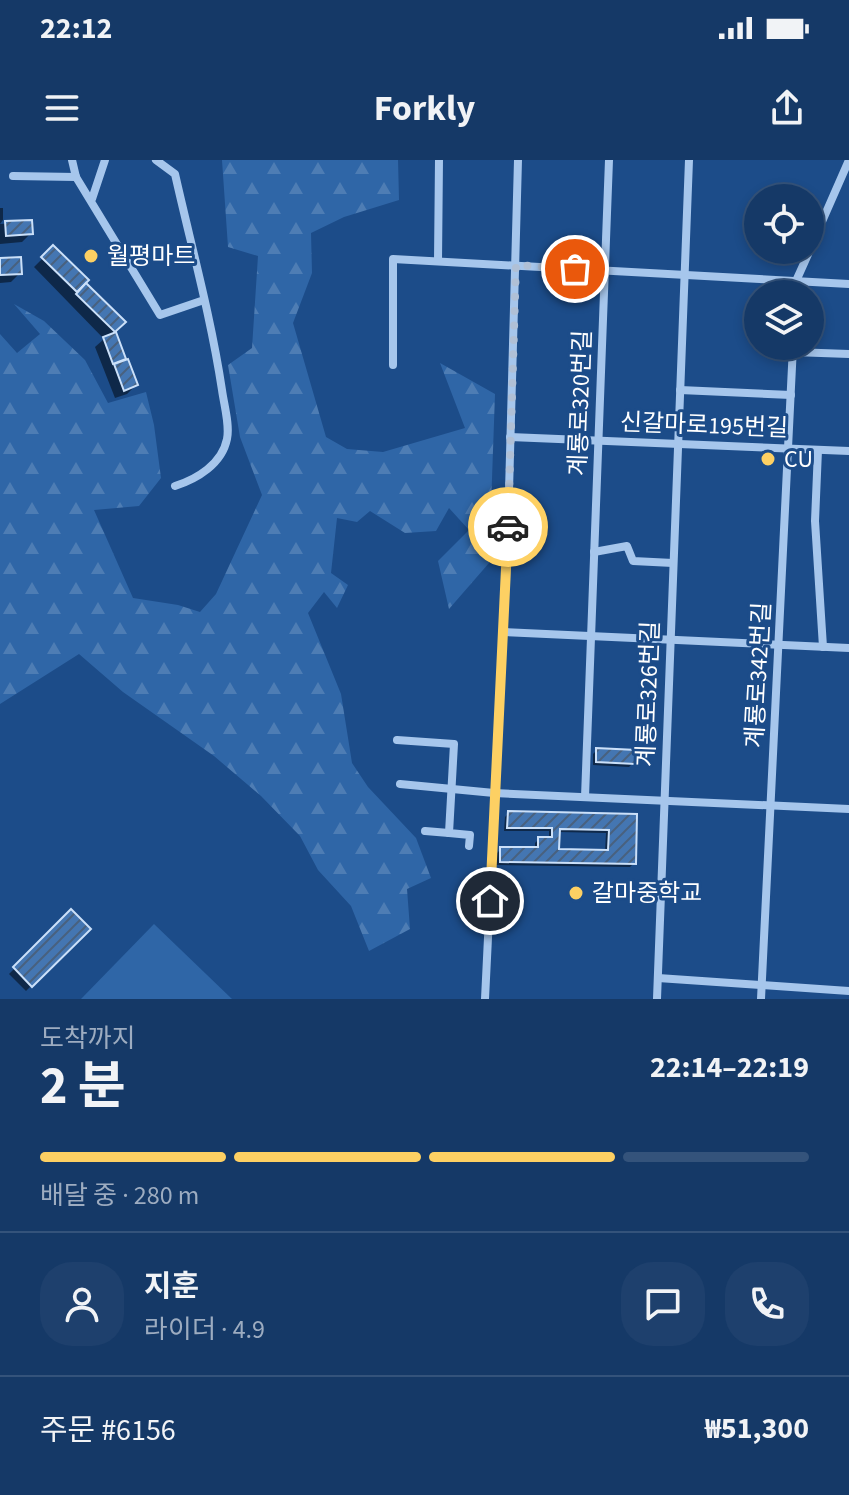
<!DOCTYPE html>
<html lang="ko">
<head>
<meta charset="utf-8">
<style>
  :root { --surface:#153967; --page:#1e406d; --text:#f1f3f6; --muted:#9dacc0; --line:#34537b; --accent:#fdd063 }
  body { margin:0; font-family:"Source Sans 3","Noto Sans KR",sans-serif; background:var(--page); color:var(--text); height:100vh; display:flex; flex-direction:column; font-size:30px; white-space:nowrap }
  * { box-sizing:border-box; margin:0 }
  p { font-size:26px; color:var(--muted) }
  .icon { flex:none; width:44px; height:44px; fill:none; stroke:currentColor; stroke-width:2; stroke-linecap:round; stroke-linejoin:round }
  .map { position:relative; height:839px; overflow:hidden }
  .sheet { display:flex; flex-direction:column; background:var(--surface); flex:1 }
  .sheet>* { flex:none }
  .buttons { position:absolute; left:744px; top:24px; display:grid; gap:16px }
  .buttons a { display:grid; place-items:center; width:80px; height:80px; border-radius:50%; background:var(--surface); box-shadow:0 4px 12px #0003,0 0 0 2px var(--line); font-size:40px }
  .pin { position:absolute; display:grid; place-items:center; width:68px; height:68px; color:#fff; margin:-34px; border:4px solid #fff; border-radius:50%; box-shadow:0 2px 8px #0007 }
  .courier { position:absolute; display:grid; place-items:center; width:80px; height:80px; margin:-40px; border:6px solid #fdd063; border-radius:50%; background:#fff; color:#222; box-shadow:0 2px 10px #0007 }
  .overview em { font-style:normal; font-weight:700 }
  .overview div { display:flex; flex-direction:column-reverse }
  .overview { display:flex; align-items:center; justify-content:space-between; height:136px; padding:0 40px }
  h1 { font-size:52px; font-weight:700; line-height:60px }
  .bar { display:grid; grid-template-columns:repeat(4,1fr); gap:12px 8px; align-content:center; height:96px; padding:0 40px }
  .bar i { height:10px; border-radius:6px; background:var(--line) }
  .bar .on { background:var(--accent) }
  .bar p { grid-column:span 4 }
  .line { display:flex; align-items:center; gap:20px; padding:0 40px; border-top:2px solid var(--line) }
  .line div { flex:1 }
  .round { display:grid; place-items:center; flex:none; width:84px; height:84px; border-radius:32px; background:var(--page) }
  .status { display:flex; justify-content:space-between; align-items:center; height:56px; padding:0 40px; background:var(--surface); direction:ltr }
  .status svg { height:22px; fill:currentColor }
  header { display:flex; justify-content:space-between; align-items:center; height:104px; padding:0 40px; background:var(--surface); font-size:36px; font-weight:700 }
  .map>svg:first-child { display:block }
  .grass { fill:#2f66a7 }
  .forest { fill:url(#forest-firs) }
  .shadow { fill:#0007; fill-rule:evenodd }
  .building { fill:url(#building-hatch); stroke:#cbe0f9; stroke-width:2; fill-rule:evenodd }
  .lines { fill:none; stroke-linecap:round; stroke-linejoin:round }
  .minor { stroke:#a6c6ec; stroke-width:8 }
  .done { stroke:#b0c0d6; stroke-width:8; stroke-dasharray:0 14.4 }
  .route { stroke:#fdd063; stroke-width:10 }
  .poi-dot { fill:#fdd063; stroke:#1c4c89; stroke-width:3 }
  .labels { text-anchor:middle; stroke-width:6; stroke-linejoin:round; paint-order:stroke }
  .poi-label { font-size:24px; fill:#fff; stroke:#1c4c89; text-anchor:start }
  .street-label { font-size:24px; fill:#fff; stroke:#1c4c89 }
</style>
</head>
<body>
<div class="status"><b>22:12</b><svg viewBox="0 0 49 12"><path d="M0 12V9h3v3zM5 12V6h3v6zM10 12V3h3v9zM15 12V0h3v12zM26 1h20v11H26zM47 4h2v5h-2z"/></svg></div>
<header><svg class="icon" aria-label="menu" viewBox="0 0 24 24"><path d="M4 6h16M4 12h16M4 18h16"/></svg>Forkly<svg class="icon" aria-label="share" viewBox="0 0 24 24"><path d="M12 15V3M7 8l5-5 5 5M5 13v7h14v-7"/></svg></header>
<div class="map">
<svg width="849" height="839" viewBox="0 0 849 839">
  <defs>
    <pattern id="forest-firs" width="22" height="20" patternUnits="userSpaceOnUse" patternTransform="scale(2)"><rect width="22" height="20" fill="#2f66a7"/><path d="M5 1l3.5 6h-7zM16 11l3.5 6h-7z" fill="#4e7db4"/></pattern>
    <pattern id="building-hatch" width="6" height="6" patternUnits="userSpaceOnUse" patternTransform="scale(2)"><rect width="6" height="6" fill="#4476b2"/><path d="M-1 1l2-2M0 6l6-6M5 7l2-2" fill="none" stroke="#48617f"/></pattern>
  </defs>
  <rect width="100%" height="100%" fill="#1c4c89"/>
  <path class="grass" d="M154,764l78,75h-151z"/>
  <path class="forest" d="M222,0h176l1,40 -55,17 -33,16 1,40 -19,50 33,114 21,12 36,3 82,-24 -25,-65 55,31 -6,169 -40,46 -11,-48 31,-31 -20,-22 -13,23 -31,2 -35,-22 -13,11 -20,-4 -6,55 17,12 -11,23 -13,-16 -16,21 33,81 11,69 16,24 48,51 15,40 -24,11 3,40 -41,22 -18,-45 -33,-36 -18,-34 -39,-40 -47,-40 -91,-64 -44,-38 -79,50v-370l17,19 23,-19 -26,-30 30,17 41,39 23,43 38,-11 8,33 7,53 -22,28 -45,4 39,88 45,7 22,7 16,-18 46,-99 -22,-58 -12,-72 24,-17 6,-92 -30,-9z"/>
  <g class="shadow">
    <path d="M0,48h3v12l-3,4 31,-2v11l-9,9 -22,2z"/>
    <path d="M53,88l30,35 40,39 -10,10 23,53 -9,9 -12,4 -20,-51 9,-8 -70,-72z"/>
    <path d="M0,100l20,13 -9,9 -11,1z"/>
    <path d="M597,590l36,13 -4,4 -36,-2v-11z"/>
    <path d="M509,653l126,2 -1,48 -4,4 -134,-2 1,-12 4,-4h34v-6l4,-4h10v-8h-45l1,-14zM558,672l48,1 -1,19 -48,-1z"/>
    <path d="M71,752l17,17 -62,62 -17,-17z"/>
  </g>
  <g class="building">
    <path d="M32,60l1,14 -27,2 -1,-15z"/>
    <path d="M53,85l36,35 -12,12 -36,-35z"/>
    <path d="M21,97l1,17 -22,1v-17z"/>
    <path d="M86,123l40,39 -11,10 -39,-38z"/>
    <path d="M116,172l10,27 -13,5 -10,-27z"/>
    <path d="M128,199l10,26 -14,6 -10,-27z"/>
    <path d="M596,588l40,2 -1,14 -39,-2z"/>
    <path d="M508,651l129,3 -1,50 -136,-2v-15h38v-10h14v-9h-45zM560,669l49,1 -1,20 -49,-1z"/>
    <path d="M71,749l20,20 -59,58 -19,-20z"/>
  </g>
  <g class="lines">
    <g class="minor">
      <path d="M72,0l4,17 84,138 44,-15"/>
      <path d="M156,0l19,14c16,71 36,143 47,216 2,15 8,35 5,49 -5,25 -30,40 -52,47"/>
      <path d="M13,16l63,1"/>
      <path d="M92,39l13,-39"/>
      <path d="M810,89l39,-89"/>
      <path d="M438,101l1,-101"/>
      <path d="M795,134l1,-13 14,-31"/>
      <path d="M793,192l56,2"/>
      <path d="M393,205v-106l456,25"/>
      <path d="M680,230l111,5"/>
      <path d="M510,277l339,14"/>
      <path d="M818,290l-3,71 8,126"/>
      <path d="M594,392l33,-6 6,15 40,2"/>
      <path d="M503,472l346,16"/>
      <path d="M397,580l57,4 -5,89 21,2 -1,11"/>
      <path d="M400,624l94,9 355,16"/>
      <path d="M585,637l24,-637"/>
      <path d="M425,671l24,2"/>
      <path d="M658,818l191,13"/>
      <path d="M485,839l23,-471 10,-368"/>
      <path d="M657,839l32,-839"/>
      <path d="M761,839l32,-653"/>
    </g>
  </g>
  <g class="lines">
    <path class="done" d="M508,367l8,-262 59,4"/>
    <path class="route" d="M490,741l18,-374"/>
  </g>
  <g class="poi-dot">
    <circle cx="91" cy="96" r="8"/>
    <circle cx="768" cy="299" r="8"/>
    <circle cx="576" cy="733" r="8"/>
  </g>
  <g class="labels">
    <g class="poi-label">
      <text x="107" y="104">월평마트</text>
      <text x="784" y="307">CU</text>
      <text x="592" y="741">갈마중학교</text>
    </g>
    <g class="street-label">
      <text transform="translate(580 243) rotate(-88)" y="8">계룡로320번길</text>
      <text transform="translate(704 265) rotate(2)" y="8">신갈마로195번길</text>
      <text transform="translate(758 515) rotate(-87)" y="8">계룡로342번길</text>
      <text transform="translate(648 534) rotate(-88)" y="8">계룡로326번길</text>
    </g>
  </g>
</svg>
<div class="buttons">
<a><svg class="icon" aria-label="locate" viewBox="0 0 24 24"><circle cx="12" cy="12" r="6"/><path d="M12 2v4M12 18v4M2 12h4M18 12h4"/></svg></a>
<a><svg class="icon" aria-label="layers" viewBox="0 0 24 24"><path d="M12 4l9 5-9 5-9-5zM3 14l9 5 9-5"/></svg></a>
</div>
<div class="pin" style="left:575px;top:109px;background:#ea580c"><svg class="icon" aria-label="bag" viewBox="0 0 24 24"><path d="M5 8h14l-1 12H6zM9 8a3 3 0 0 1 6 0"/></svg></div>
<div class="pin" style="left:490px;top:741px;background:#1f2937"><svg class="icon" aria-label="home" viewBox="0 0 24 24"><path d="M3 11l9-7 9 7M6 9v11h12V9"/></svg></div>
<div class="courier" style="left:508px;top:367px"><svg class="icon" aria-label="car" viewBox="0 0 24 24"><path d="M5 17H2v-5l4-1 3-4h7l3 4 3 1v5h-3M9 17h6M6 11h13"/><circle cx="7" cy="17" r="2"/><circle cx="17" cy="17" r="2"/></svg></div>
</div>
<section class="sheet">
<div class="overview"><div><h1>2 분</h1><p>도착까지</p></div><em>22:14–22:19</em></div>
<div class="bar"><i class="on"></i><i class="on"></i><i class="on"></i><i></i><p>배달 중 · 280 m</p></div>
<div class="line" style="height:144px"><a class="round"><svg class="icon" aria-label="person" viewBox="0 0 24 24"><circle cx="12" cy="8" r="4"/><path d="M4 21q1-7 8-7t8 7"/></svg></a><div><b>지훈</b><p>라이더 · 4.9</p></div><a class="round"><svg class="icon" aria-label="chat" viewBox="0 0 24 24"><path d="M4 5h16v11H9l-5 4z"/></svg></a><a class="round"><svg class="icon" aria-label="phone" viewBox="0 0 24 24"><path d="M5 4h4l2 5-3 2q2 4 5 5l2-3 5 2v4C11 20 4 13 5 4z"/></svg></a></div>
<div class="line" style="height:104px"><div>주문 #6156</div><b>₩51,300</b></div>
</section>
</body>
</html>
